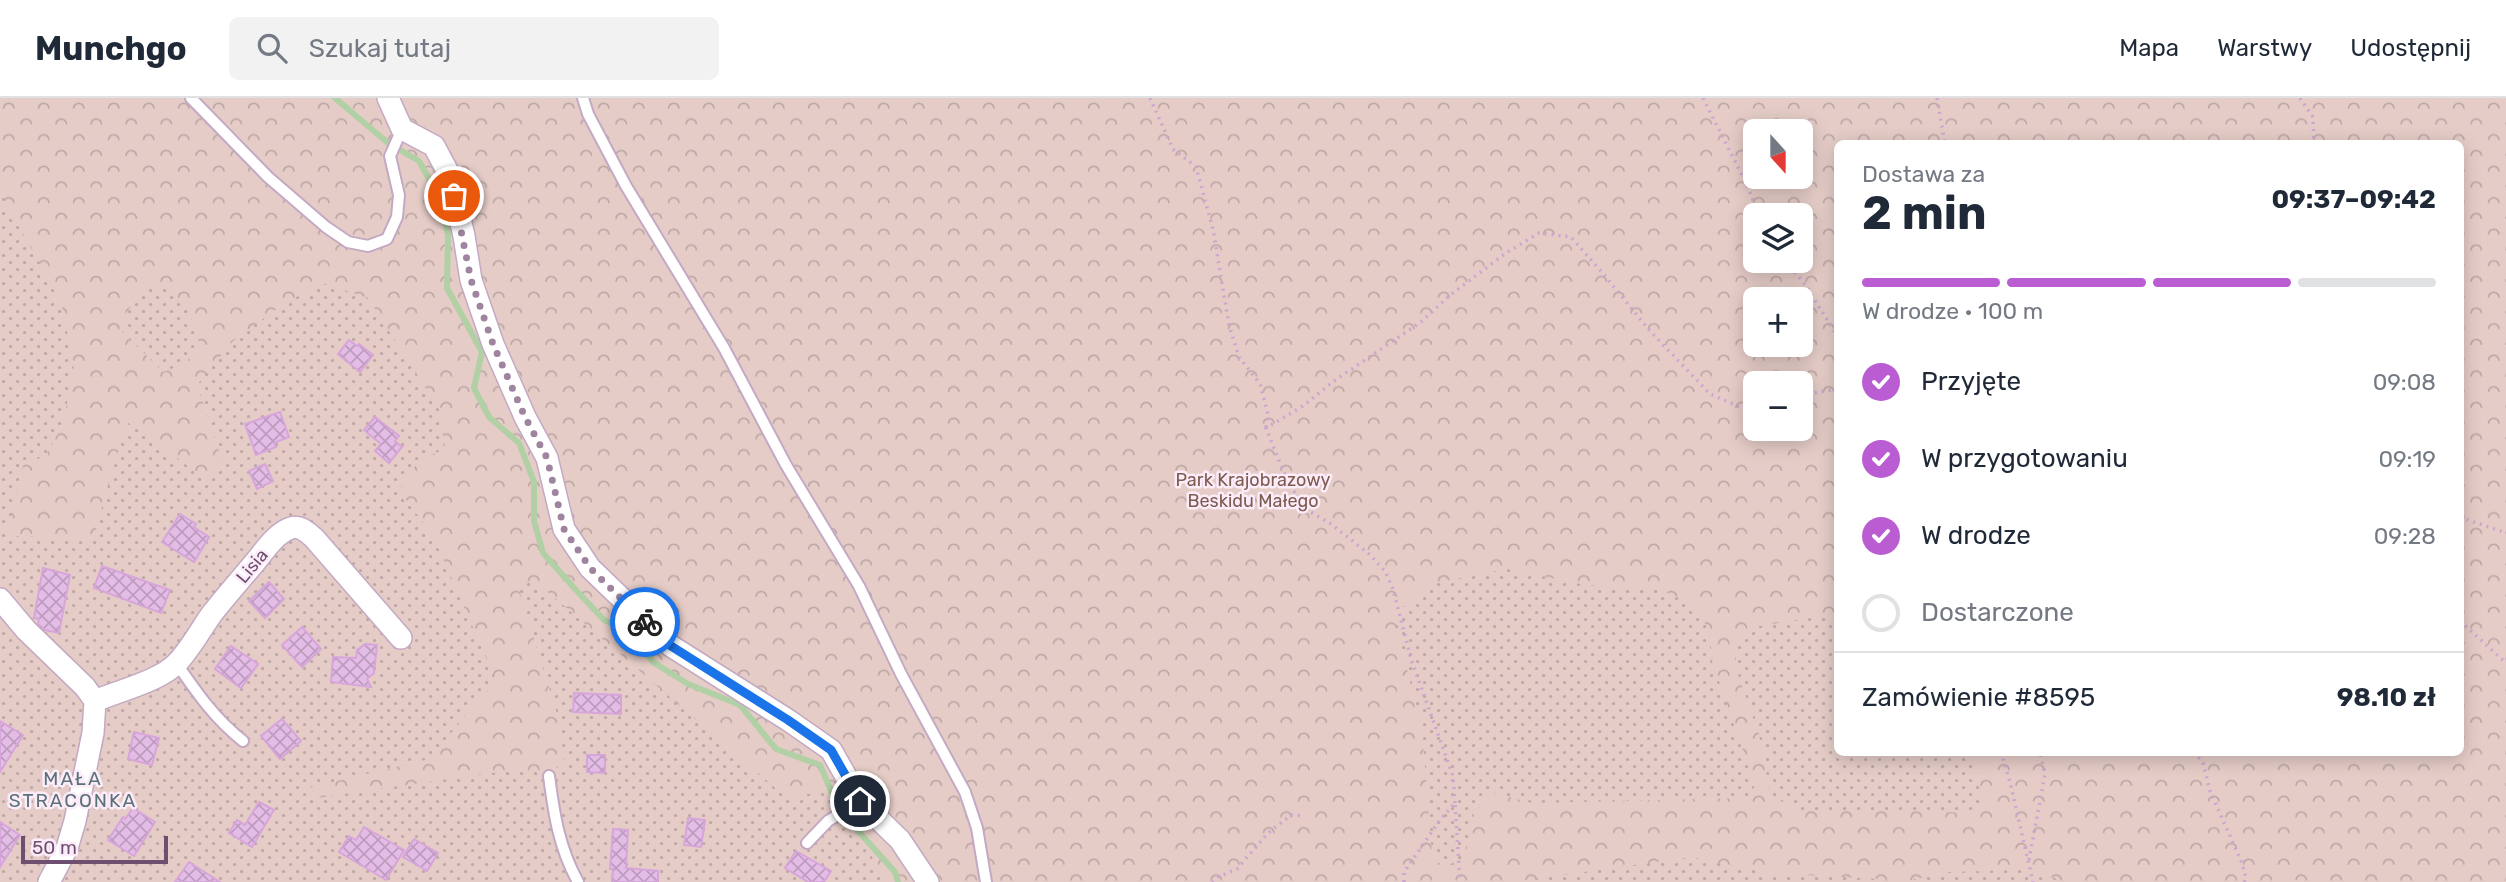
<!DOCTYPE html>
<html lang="pl">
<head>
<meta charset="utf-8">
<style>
  :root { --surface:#fff; --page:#f2f2f3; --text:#1f2937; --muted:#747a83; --line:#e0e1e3; --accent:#ba5cd2 }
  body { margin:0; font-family:Rubik,sans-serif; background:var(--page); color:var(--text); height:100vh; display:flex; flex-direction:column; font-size:26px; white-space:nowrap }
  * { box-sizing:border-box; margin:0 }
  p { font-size:23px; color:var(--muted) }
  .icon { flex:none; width:38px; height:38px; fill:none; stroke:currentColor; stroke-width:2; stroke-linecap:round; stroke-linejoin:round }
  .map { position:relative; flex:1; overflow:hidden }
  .drawer { position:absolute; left:1834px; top:42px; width:630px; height:616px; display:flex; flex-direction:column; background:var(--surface); border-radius:10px; box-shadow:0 4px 18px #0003 }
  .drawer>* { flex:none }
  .needle { width:46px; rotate:159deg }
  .buttons { position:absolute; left:1743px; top:21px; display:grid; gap:14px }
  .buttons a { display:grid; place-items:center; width:70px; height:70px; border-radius:10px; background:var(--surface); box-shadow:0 4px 18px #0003; font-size:35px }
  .scale { position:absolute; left:21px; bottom:18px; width:147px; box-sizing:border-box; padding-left:7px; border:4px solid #6d4f6f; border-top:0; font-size:19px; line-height:24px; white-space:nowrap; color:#6d4f6f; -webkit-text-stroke:5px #fcecfa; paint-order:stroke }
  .pin { position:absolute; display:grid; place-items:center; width:60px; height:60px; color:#fff; margin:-30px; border:4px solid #fff; border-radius:50%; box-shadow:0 2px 7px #0007 }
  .courier { position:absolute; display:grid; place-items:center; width:70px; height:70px; margin:-35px; border:5px solid #1a73e8; border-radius:50%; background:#fff; color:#222; box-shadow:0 2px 9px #0007 }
  .overview em { font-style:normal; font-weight:700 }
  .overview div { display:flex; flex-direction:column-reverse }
  .overview { display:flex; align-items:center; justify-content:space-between; height:119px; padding:0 28px }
  h1 { font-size:46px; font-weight:700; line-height:52px }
  .bar { display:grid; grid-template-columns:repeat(4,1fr); gap:10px 7px; align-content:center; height:84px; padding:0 28px }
  .bar i { height:9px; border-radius:5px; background:var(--line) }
  .bar .selected { background:var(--accent) }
  .bar p { grid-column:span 4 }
  .line { display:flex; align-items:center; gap:18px; padding:0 28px; border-top:2px solid var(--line) }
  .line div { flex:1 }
  ol { padding:0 28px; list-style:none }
  li { display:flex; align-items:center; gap:21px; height:77px }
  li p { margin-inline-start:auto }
  li .icon { padding:7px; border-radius:50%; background:var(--accent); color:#fff; stroke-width:4 }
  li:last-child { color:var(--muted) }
  li i { width:38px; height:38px; border:4px solid var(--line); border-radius:50% }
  header { display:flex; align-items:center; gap:42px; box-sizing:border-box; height:98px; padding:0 35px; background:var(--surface); border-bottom:2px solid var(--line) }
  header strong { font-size:33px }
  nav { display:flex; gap:38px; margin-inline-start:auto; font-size:24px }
  .search { width:490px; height:63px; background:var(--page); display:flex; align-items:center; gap:18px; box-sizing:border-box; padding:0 24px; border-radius:10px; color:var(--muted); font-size:26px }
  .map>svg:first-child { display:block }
  .grass { fill:url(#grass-dots); fill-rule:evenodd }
  .forest { fill:url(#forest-crowns); fill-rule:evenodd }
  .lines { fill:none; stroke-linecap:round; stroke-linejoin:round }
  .stream { stroke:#b1d0a5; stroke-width:6 }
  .building { fill:url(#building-cross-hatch); stroke:#d8a5db; stroke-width:2 }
  .lane-casing { stroke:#c4a9c3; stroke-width:14 }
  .street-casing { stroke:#c4a9c3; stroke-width:24 }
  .path { stroke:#cea5cf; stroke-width:3.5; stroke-dasharray:2 5; stroke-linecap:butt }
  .lane { stroke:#fff; stroke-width:10 }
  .street { stroke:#fff; stroke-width:21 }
  .done { stroke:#9e849e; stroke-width:7; stroke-dasharray:0 12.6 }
  .route { stroke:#1a73e8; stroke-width:9 }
  .labels { text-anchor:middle; stroke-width:5; stroke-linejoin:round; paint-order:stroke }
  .park-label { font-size:18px; fill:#7e5c4f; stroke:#fcecfa }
  .street-label { font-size:18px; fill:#6d4f6f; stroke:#fcecfa }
  .neighbourhood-label { font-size:19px; letter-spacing:2px; fill:#597177; stroke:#fcecfa }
</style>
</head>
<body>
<header>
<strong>Munchgo</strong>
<div class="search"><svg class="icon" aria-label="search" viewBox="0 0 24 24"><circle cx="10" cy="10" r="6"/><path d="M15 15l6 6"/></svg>Szukaj tutaj</div>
<nav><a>Mapa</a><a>Warstwy</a><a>Udostępnij</a></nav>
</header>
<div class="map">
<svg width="2506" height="784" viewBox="0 0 2506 784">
  <defs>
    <pattern id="grass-dots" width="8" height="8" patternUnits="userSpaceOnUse" patternTransform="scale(1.75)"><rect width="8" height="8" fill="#e5ccc7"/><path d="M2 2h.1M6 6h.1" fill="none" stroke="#bea8a6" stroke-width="1.8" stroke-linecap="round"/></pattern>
    <pattern id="forest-crowns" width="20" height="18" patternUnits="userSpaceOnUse" patternTransform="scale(1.75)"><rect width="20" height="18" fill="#e5ccc7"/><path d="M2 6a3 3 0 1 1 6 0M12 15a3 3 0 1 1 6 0" fill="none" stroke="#bea8a6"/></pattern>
    <pattern id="building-cross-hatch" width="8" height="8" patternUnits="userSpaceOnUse" patternTransform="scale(1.75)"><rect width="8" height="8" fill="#e4bde6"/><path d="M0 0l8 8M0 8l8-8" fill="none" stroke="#bd9cbf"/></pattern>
  </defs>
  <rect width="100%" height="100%" fill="#f9e7f6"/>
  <path class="grass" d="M0,0h2506v741l-131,43h-2375zM1755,33h46v46h-46zM1838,46h622v608h-622zM1755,117h46v46h-46zM1755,201h46v46h-46zM1755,285h46v46h-46z"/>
  <path class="forest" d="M0,0h2506v784h-445l-3,-3 -37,-9 -73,2 -46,10h-22l-1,-3 -112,-6 -76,-16 -177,25h-628l-13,-22 -14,-44 -35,-25 -37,7 -253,-218 -16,6 40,131 7,45 -12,8 -63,3 -181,26 -1,-11 121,-29 67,-79 -63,-144 -34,-46 20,-30 26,-11 -5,-38 -72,-113 -46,-15 -40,22 -49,36 -36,44 27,80 -14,17 -83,-60 -34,116 -87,-2 18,-74 21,-5 18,-33 11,-59 -13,-62 -61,-112zM1755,33h46v46h-46zM1838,46h622v608l-490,1 15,50 -7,11 -46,-3 -137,-1 -25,-16 -11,-60 -23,-65v-31l18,-11 84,-14zM1755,117h46v46h-46zM165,190l23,21 11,33 -13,21 -23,9 -41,-41 3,-17 21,-25zM1755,201h46v46h-46zM1755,285h46v46h-46zM1507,471l79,16 69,3 39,15 16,29 2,29 43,125 -9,12 -214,5 -39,-10 -19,21 -12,49 -20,4 -10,-13 -10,-124 -27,-109 8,-14 31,-24z"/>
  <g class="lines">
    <g class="stream">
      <path d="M335,0l53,45 31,18 18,32 11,41 -1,54 35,64 -8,36 15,29 30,26 15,39v39l9,32 33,37 28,30 27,12 22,30 35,22 52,21 36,44 44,16 16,37"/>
      <path d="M850,724l45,50 3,10"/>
    </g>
  </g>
  <g class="building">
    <path d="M349,242l8,6 2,-2 14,11 -13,17 -22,-18z"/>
    <path d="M280,314l9,25 -15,6 2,4 -20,8 -11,-31z"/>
    <path d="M375,319l24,19 -4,5 7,6 -13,16 -14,-12 6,-7 -17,-14z"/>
    <path d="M265,366l8,17 -16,8 -8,-18z"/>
    <path d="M180,416l16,10 -2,3 15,10 -15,25 -32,-20z"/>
    <path d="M102,468l68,24 -9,23 -67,-25z"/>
    <path d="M43,470l27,7 -11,58 -14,-3 -7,-6 1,-5 -5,-1z"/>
    <path d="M269,484l15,17 -19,19 -16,-17z"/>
    <path d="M302,529l19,22 -19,18 -20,-22z"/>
    <path d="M365,546l12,1 -3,28 -7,6 4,8 -40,-5 2,-25 23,1 1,-8z"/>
    <path d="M231,548l27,18 -17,24 -26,-19z"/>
    <path d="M574,595l47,2v19l-48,-2z"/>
    <path d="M282,621l19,22 -21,18 -19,-23z"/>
    <path d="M0,623l23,14 -23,37z"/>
    <path d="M134,634l25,6 -7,27 -24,-6z"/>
    <path d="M587,657h18v18l-18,-1z"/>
    <path d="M259,704l15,8 -22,37 -23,-14 8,-13 8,5z"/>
    <path d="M133,710l22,14 -21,34 -26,-16 15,-23 2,2z"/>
    <path d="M688,720l17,2 -4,27 -17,-2z"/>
    <path d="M0,724l20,13 -20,32z"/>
    <path d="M364,729l40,23 -18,30 -47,-28 10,-16 7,4z"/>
    <path d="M613,731l15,1 -2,38 32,3v11h-46l1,-13h-3z"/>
    <path d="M414,741l24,14 -11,18 -24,-14z"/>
    <path d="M796,753l35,20 -7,11h-16l-23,-14z"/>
    <path d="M189,764l31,20h-45z"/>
  </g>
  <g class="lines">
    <g class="lane-casing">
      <g id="lane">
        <path d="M191,0l77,79 58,50 22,15 20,4 19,-7 10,-22 2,-22 -9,-39 12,-27"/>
        <path d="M583,0l5,16 38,72 98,162 62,117 73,121 42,88 64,118 12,36 9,54"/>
        <path d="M177,566c20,29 38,55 66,77"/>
        <path d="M549,678c5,38 10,72 29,106"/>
        <path d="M807,745l21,-22 32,-20"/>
      </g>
    </g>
    <g class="street-casing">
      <g id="street">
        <path d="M388,0l14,31 32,17 16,30 14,60 7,44 22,64 32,73 22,41 17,71 26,39 81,78 117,74 43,30 29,51 40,39 28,42"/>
        <path d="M0,501l26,31 59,57 10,14 -2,32 -18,88 -8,27 -18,34"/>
        <path d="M95,603c23,-10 65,-20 82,-38 13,-14 23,-32 34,-48 14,-18 30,-36 45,-54 9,-11 20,-28 35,-33 9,-3 16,4 23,10l87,100"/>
      </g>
    </g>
    <g class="path">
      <path d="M1150,0l23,51 23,18 17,62 16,96 10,32 21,27 8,30 -2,14"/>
      <path d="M1703,0l43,85 13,32"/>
      <path d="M1937,0l8,46"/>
      <path d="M2300,0l13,19 1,27"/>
      <path d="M1786,163l20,25 32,51"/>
      <path d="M1801,297l37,-6"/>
      <path d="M2460,419l46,16"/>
      <path d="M2460,523l46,42"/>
      <path d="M2001,654l9,30 23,100"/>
      <path d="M2194,654l9,11 7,28 32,72 4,15 -2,4"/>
      <path d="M1455,705l-2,-27 -42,-117 -18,-70 -8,-18 -16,-17 -38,-30 -24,-14 -20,-29 -21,-53 37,-22 31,-25 87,-59 28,-26 57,-43 33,-20 32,4 34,39 45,55 60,63 30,13 15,-3"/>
      <path d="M2029,762l16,-86 -5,-22"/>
      <path d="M1212,784l6,-5 19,-8 31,-36 23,-18 14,1"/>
      <path d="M1404,784v-10l36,-52 15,-17 5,79"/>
    </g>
    <use href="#lane" class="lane"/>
    <use href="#street" class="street"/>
  </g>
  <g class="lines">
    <path class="done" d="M454,98l17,84 22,64 32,73 22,41 17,71 26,39 55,54"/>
    <path class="route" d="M645,524l26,24 117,74 43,30 29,51"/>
  </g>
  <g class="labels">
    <g class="park-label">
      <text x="1253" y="388">Park Krajobrazowy<tspan x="1253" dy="21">Beskidu Małego</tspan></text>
    </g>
    <g class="street-label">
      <text transform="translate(252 468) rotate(-50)" y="6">Lisia</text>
    </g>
    <g class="neighbourhood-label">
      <text x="73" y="687">MAŁA<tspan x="73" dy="22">STRACONKA</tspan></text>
    </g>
  </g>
</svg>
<div class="buttons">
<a><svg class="needle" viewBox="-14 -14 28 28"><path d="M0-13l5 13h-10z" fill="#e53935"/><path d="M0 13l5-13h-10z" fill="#747a83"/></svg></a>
<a><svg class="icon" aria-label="layers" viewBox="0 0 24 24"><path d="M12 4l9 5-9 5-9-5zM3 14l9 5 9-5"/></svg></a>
<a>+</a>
<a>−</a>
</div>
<div class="scale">50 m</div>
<div class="pin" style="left:454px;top:98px;background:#ea580c"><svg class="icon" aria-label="bag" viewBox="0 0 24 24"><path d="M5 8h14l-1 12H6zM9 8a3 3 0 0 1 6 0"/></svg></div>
<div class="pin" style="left:860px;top:703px;background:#1f2937"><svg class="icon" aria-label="home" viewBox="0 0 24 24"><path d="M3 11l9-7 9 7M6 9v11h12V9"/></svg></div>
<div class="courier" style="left:645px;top:524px"><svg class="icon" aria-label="bike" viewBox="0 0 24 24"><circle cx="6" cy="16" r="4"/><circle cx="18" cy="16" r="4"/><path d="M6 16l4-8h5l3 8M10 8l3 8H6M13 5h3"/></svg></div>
<section class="drawer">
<div class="overview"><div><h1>2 min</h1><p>Dostawa za</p></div><em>09:37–09:42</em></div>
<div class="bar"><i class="selected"></i><i class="selected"></i><i class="selected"></i><i></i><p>W drodze · 100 m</p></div>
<ol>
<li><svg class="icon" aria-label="check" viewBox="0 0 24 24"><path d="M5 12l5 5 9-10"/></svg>Przyjęte<p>09:08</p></li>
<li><svg class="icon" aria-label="check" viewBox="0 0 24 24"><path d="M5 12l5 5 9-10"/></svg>W przygotowaniu<p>09:19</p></li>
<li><svg class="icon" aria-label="check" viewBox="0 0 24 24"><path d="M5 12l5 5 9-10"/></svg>W drodze<p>09:28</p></li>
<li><i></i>Dostarczone</li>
</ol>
<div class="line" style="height:91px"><div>Zamówienie #8595</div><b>98.10 zł</b></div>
</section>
</div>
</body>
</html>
